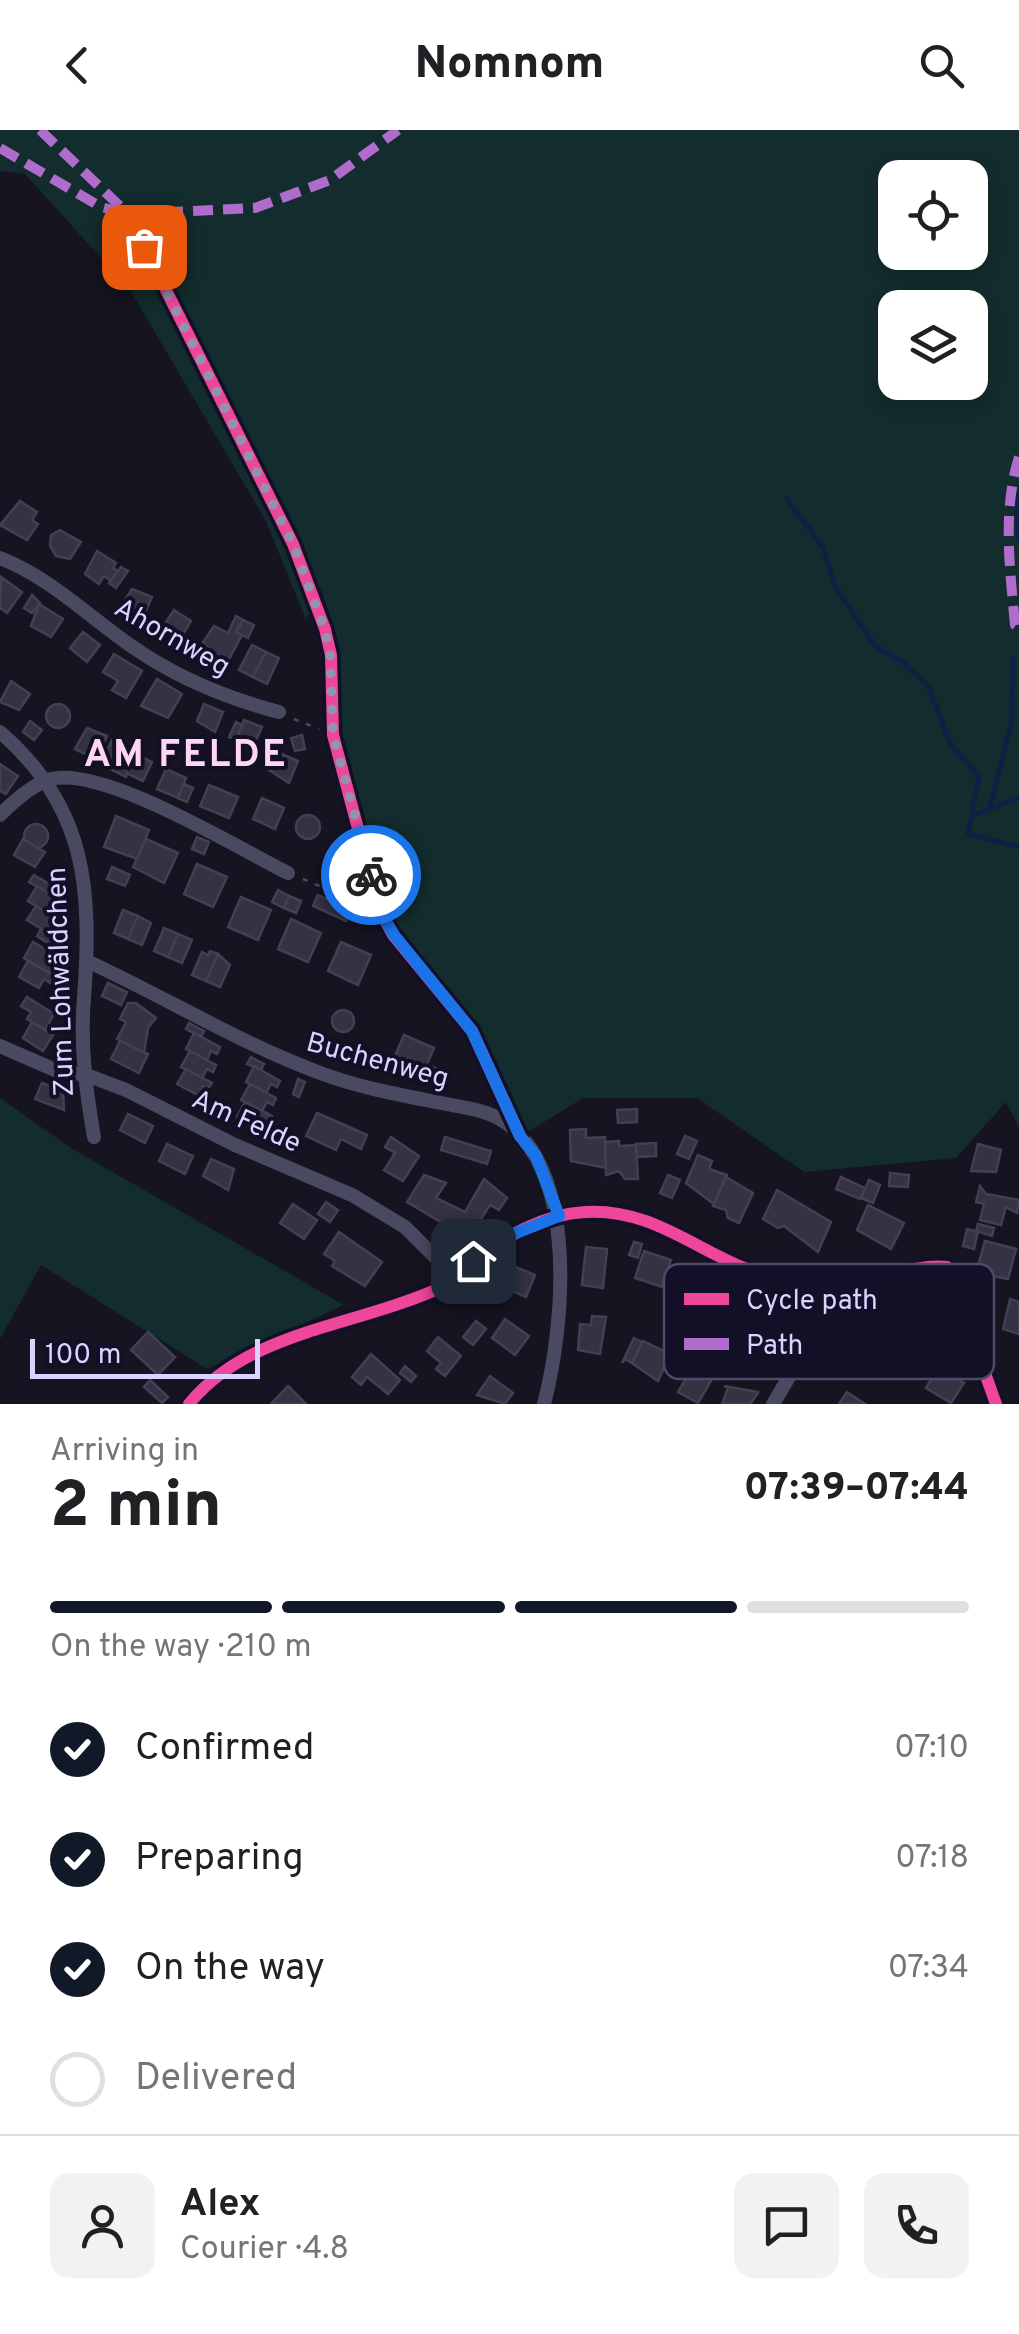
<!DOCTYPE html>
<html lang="en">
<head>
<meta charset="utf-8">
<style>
  :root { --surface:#fff; --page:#f2f2f2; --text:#202124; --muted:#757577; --line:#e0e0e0; --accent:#111827 }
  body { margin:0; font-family:Overpass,sans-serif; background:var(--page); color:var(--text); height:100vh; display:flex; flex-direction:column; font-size:38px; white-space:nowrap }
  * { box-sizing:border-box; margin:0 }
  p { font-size:32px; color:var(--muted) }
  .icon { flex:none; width:55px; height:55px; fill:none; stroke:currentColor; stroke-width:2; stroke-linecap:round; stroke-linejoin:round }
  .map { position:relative; height:1274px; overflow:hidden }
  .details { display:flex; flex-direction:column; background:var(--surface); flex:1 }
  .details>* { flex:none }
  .fabs { position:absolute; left:878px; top:30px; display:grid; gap:20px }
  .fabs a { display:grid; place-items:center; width:110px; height:110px; border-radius:20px; background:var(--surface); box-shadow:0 5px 15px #0003; font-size:50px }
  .scale { position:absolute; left:30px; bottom:25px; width:230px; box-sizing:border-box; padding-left:10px; border:5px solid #d9d4ff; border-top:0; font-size:28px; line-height:35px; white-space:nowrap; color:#d9d4ff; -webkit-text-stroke:8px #130f26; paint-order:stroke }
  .pin { position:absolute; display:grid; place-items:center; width:85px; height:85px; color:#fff; margin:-42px; border-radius:20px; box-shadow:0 5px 15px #0006 }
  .courier { position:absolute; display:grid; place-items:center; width:100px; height:100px; margin:-50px; border:8px solid #1a73e8; border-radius:50%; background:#fff; color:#222; box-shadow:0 2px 12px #0007 }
  .summary em { font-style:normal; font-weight:800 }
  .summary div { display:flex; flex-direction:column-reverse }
  .summary { display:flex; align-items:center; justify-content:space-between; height:170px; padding:0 50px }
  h1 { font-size:65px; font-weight:800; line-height:75px }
  .bar { display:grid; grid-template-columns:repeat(4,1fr); gap:15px 10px; align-content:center; height:120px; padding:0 50px }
  .bar i { height:12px; border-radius:8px; background:var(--line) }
  .bar .selected { background:var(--accent) }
  .bar p { grid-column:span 4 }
  .line { display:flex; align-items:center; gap:25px; padding:0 50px; border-top:2px solid var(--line) }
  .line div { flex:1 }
  .round { display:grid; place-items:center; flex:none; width:105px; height:105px; border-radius:20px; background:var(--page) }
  ol { padding:0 50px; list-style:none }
  li { display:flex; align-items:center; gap:30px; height:110px }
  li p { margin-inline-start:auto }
  li .icon { padding:10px; border-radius:50%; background:var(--accent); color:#fff; stroke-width:4 }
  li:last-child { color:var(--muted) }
  li i { width:55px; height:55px; border:5px solid var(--line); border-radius:50% }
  header { display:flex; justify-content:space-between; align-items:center; height:130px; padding:0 50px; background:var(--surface); font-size:45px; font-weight:800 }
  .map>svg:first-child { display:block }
  .green { fill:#132c2d; fill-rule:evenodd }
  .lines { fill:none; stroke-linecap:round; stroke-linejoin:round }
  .stream { stroke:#0d2144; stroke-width:5 }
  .building { fill:#343243; stroke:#433f54; stroke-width:2.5 }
  .path { stroke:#44505f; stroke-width:2.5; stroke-dasharray:5 8; stroke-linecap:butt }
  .minor { stroke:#4a4962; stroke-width:14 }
  .quiet { stroke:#b06ccc; stroke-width:10; stroke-dasharray:20 10; stroke-linecap:butt }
  .cycleway-casing { stroke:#130f26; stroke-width:19 }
  .cycleway { stroke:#ed469a; stroke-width:12 }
  .done { stroke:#9591b1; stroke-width:10; stroke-dasharray:0 18 }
  .route { stroke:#1a73e8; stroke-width:12 }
  .labels { text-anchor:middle; stroke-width:8; stroke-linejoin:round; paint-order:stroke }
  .street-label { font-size:28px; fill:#d9d4ff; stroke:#130f26 }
  .district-label { font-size:38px; font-weight:bold; letter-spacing:2.5px; fill:#ffd6f0; stroke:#130f26 }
  .key { fill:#130f26; stroke:#4e4a67; stroke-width:2.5 }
  .key-label { font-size:28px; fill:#d9d4ff }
</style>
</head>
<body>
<header><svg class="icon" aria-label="back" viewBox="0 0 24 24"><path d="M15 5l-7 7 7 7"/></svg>Nomnom<svg class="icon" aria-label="search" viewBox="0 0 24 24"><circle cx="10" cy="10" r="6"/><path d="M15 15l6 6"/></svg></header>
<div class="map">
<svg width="1019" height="1274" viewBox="0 0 1019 1274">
  <rect width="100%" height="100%" fill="#161421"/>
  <g class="green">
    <path d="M0,0h1019v997l-13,-25 -50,56 -152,14 -107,-74h-114l-57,35 -47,-103 -94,-122 -46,-174 -3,-80 -14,-63 -16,29 -40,-99 -136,-231 -105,-116 -25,-3zM895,48h75v74h-75zM895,178h75v74h-75z"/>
    <path d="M0,968l71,50 273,157 -137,64 -166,-104 -41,74z"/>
  </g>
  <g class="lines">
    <g class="stream">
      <path d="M1016,365l3,44"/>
      <path d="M787,369l37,50 10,36 42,62 27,15 25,24 23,59 28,31 -11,58 51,13"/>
      <path d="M1019,486v-8"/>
      <path d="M990,678l22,-88 1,-62"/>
      <path d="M973,686l46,-19"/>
    </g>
  </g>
  <g class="building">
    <path d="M20,371l17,11 -5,8 6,4 -11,16 -27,-15z"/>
    <path d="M60,400l21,12 -11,17 -14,-3 -6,-10 1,-11z"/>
    <path d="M97,421l19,12 -3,5 5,3 -7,10 -7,-5 -5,8 -14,-10z"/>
    <path d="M121,437l7,4 -12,17 -7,-5z"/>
    <path d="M1,447l21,15 -15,21 -7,-5z"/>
    <path d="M132,459l20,8 -10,23 -21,-14z"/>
    <path d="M32,465l8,8 -8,10 -8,-5z"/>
    <path d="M39,474l24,15 -12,18 -20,-11z"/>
    <path d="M174,480l17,11 -12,20 -18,-11z"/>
    <path d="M236,486l7,4 -7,12 6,3 -15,28 -21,-9 3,-6 -6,-6 11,-16 14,7z"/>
    <path d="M243,490l11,5 -6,13 -12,-6z"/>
    <path d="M83,502l17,13 -13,17 -17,-14z"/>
    <path d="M252,515l14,7 -13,25 -14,-7z"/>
    <path d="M266,522l13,6 -12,26 -14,-7z"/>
    <path d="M114,524l28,17 -16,27 -14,-8 6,-9 -15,-9z"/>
    <path d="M157,549l25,15 -14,24 -27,-12z"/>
    <path d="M11,551l19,13 -11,16 -19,-8z"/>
    <path d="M204,574l19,8 -8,20 -18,-11z"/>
    <circle cx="58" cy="586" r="12"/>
    <path d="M244,590l18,7 -9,20 -17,-8z"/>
    <path d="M30,591l12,9 -8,10 -11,-8z"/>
    <path d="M236,592l6,3 -6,14 -7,-2z"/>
    <path d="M87,598l20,8 -10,24 -22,-11z"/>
    <path d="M302,605l3,14 -10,2 -4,-13z"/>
    <path d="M112,610l7,3 -6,14 -7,-4z"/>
    <path d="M277,622l21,9 -9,22 -20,-13z"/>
    <path d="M133,623l19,9 -9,19 -19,-9 3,-17z"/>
    <path d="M114,625l15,6 -3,16 -18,-9z"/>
    <path d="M0,634l18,12 -12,18 -6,-3z"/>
    <path d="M166,639l20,9 -8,20 -21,-9z"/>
    <path d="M184,654l9,4 -6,14 -9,-4z"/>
    <path d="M209,655l29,12 -9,21 -29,-12z"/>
    <path d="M262,668l22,10 -9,21 -22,-10z"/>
    <circle cx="308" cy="697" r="12"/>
    <path d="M116,686l33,14 -12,29 -33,-12z"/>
    <circle cx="36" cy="706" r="12"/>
    <path d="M197,707l12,5 -5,12 -12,-5z"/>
    <path d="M23,709l22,13 -10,15 -21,-12z"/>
    <path d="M146,709l32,14 -14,30 -31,-16z"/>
    <path d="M197,734l30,13 -14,30 -29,-13z"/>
    <path d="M112,737l18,8 -5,11 -18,-7z"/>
    <path d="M34,745l17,10 -4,7 -18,-10z"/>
    <path d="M37,756l23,14 -9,15 -23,-14z"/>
    <path d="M278,760l11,6 -5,12 -12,-6z"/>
    <path d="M318,765l33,15 -5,11 -33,-15z"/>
    <path d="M289,766l12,5 -5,12 -12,-5z"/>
    <path d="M241,767l30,13 -13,30 -30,-13z"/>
    <path d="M36,776l23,14 -9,14 -23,-14z"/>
    <path d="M123,780l15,6 -10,23 -14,-6z"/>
    <path d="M138,786l13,7 -9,22 -14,-6z"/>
    <path d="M291,789l30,14 -13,29 -30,-13z"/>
    <path d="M164,798l14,6 -10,23 -14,-6z"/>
    <path d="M41,799l18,10 -5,8 -17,-11z"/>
    <path d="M178,804l14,6 -10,23 -14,-6z"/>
    <path d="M33,812l20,12 -6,9 7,4 -4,6 -26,-15z"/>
    <path d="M341,812l30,13 -13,30 -30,-14z"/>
    <path d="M210,821l8,3 -12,27 -14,-6 10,-23 6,3z"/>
    <path d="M218,824l12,11 -10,22 -14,-6z"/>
    <path d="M28,831l26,15 -4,7 -6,-4 -5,9 -20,-11z"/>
    <path d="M108,853l19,9 -6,13 -19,-9z"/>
    <path d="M27,867l27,17 -9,16 -18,-11 4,-7 -10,-6z"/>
    <path d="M128,873h8l20,15 -8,10 -4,25 -27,-14 9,-17 -6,-3z"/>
    <circle cx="343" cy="891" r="11"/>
    <path d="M32,892l21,13 -10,16 -20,-13z"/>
    <path d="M189,893l15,8 -3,6 -15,-8z"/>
    <path d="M194,903l26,14 -3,7 -6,-3 -4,9 -21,-11z"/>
    <path d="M404,905l30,13 -13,30 -30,-13z"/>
    <path d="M120,911l28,13 -9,19 -28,-14z"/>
    <path d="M190,921l26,14 -3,7 -6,-3 -5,9 -21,-11z"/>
    <path d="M251,927l13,7 -3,6 -14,-6z"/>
    <path d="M254,936l26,15 -3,6 -6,-3 -5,9 -20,-11z"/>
    <path d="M430,936l12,5 -5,12 -12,-6z"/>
    <path d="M186,939l26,14 -4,6 -5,-3 -5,9 -21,-11z"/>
    <path d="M298,949l7,3 -6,15 -6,-3z"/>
    <path d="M42,953l21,8 1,19 -29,-11z"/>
    <path d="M250,954l26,14 -3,7 -6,-3 -5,9 -21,-11z"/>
    <path d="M245,972l27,14 -4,7 -5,-3 -5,8 -21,-11z"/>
    <path d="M637,979v13l-19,1 -1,-13z"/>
    <path d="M317,983l50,22 -6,14 -20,-10 -5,11 -30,-14z"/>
    <path d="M128,984l25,12 -8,17 -25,-13z"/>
    <path d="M586,999v9l19,-1 1,31 -35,-7 -1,-31z"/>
    <path d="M685,1006l12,5 -8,18 -12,-5z"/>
    <path d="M391,1007l28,19 -16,25 -19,-11 11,-17 -10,-6z"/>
    <path d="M445,1007l46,14 -4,13 -46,-14z"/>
    <path d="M619,1011v5l17,-1 2,34h-13l-6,-8 -13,4 -1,-33z"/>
    <path d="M656,1013v13l-19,1 -1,-13z"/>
    <path d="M167,1014l26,12 -8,18 -26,-13z"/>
    <path d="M978,1014l23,6 -5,22 -25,-1z"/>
    <path d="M698,1025l14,6 -3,8 18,6 -13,29 -28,-21z"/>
    <path d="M211,1029l23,10 -6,21 -25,-14z"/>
    <path d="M890,1043l19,2 -1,12 -19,-1z"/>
    <path d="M424,1045l22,8 -10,15 29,14 19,-33 23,19 -8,12 -9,-5 -11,17 -4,-3 -7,12 -6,-4 -3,6 -52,-31z"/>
    <path d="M668,1045l12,5 -8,18 -12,-5z"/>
    <path d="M726,1047l27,16 -14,30 -11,-5 -2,-8 -13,-4z"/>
    <path d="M841,1047l24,11 -5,11 -24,-10z"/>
    <path d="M869,1050l11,5 -7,18 -12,-5z"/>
    <path d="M980,1056l6,8 33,6 -2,13 -11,-6 -5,18 -21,-5 4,-16 -8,-2z"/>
    <path d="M777,1060l54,32 -13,30 -34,-26 -6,2 -15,-9z"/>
    <path d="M326,1072l12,8 -8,12 -12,-8z"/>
    <path d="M293,1074l24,16 -13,19 -24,-16z"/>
    <path d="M868,1075l36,18 -13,26 -34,-19z"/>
    <path d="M978,1094l16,4 -2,8 -16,-5z"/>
    <path d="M967,1099l11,3 -4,17 -11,-3z"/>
    <path d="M339,1102l43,30 -17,24 -33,-20 3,-5 -11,-7z"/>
    <path d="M985,1111l31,8 -8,30 -32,-6z"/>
    <path d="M634,1112l8,2 -4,14 -9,-3z"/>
    <path d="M586,1117l21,2 -4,39 -21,-3z"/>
    <path d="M644,1121l27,9 -9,27 -27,-9z"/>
    <path d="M511,1135l24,10 -9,22 -24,-10z"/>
    <path d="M1010,1169l9,3v32l-16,-5z"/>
    <path d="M592,1186l14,1 -6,37 -22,-4 2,-26 11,1z"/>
    <path d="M505,1189l24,17 -14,19 -23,-17z"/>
    <path d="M476,1191l10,8 -13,16 -10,-8z"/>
    <path d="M148,1202l27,25 -17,18 -27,-25z"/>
    <path d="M438,1207l23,19 -16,20 -9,-7 5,-6 -14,-12z"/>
    <path d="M634,1208l8,4 -10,21 -7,-4 -3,4z"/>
    <path d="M643,1211l27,13 -12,27 -26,-18z"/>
    <path d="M371,1224l29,26 -12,14 -21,-17 -6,8 -9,-8z"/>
    <path d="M687,1229l28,15 -17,29 -20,-11 10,-17 -8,-4z"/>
    <path d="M405,1236l11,10 -5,6 -11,-9z"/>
    <path d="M938,1238l26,15 -13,20 -25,-15z"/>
    <path d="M490,1246l23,17 -8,11 -28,-9z"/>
    <path d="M150,1250l18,17 -6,6 -18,-16z"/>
    <path d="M288,1256l18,18h-35z"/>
    <path d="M724,1256l34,6v1l-8,11h-28l6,-16z"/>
    <path d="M847,1262l18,12h-26z"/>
  </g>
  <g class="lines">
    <g class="path">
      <path d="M294,589l25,10"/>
      <path d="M303,749l57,24"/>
    </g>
    <g class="minor">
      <path d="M128,84l165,330 32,85 6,26 2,80 47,176 13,24 79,96 48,105"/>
      <path d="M0,428c49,19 87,57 130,87 45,32 96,53 149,67"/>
      <path d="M0,602c87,75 92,158 84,266 -4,47 2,93 10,139"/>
      <path d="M0,685c13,-13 33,-31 51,-36 53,-13 185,68 237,94"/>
      <path d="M89,832c78,36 152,82 234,112 38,14 78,21 118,29 19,4 42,6 59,16 80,47 64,209 44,285"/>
      <path d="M0,916l62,27 22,1 42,16 109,55 117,50 53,32 49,49"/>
      <path d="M189,1274c58,-72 165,-78 244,-113 13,-6 25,-18 37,-27 33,-26 72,-50 115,-52 78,-5 125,55 198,67 18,3 41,8 60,7 34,-2 69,-23 104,-19l49,137"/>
      <path d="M773,1274l70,-118"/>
    </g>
    <g class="quiet">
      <path d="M40,0l84,80"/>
      <path d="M0,18l101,59 27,7 127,-6 75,-28 68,-50"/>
      <path d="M1019,327c-17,54 -9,112 -4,168l4,3"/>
    </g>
    <g class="cycleway-casing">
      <g id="cycleway">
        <path d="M128,84l165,330 32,85 6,26 2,80 47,176 13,24 79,96 48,105"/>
        <path d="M189,1274c58,-72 165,-78 244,-113 13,-6 25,-18 37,-27 33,-26 72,-50 115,-52 78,-5 125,55 198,67 18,3 41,8 60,7 34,-2 69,-23 104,-19l49,137"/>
      </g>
    </g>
    <use href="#cycleway" class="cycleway"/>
  </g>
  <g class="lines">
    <path class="done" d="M144,117l149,297 32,86 5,25 3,79 38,141"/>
    <path class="route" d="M371,745l9,36 14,24 78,96 48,105 16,20 23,60 -48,19 -38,26"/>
  </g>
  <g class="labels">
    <g class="street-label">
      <text transform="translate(173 506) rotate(30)" y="10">Ahornweg</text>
      <text transform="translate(59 852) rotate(-92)" y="10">Zum Lohwäldchen</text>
      <text transform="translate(378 929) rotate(15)" y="10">Buchenweg</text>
      <text transform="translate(247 990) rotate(24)" y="10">Am Felde</text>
    </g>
    <g class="district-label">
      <text x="186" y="636">AM FELDE</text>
    </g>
  </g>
  <rect x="664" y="1134" width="330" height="115" rx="15" class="key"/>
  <rect x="684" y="1163" width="45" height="12" fill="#ed469a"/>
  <rect x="684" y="1208" width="45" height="12" fill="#b06ccc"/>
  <g class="key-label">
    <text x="746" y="1179">Cycle path</text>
    <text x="746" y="1224">Path</text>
  </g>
</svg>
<div class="fabs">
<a><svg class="icon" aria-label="locate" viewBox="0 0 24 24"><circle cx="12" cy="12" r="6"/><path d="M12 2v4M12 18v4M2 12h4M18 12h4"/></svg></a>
<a><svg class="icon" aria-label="layers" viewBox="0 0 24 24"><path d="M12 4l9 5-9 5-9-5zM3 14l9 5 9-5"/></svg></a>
</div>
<div class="scale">100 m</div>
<div class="pin" style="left:144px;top:117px;background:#ea580c"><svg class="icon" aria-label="bag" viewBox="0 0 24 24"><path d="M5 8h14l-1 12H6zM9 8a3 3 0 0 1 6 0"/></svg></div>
<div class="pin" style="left:473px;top:1131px;background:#1f2937"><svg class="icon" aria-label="home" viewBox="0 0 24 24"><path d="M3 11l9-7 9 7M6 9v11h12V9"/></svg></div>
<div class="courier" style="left:371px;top:745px"><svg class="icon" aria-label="bike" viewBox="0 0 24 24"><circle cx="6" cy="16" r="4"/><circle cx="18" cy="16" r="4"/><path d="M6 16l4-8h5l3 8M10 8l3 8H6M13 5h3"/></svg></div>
</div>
<section class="details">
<div class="summary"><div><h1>2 min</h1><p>Arriving in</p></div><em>07:39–07:44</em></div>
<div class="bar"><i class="selected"></i><i class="selected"></i><i class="selected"></i><i></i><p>On the way · 210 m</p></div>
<ol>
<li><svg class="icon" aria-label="check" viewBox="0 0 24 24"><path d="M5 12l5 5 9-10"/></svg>Confirmed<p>07:10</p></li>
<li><svg class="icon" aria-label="check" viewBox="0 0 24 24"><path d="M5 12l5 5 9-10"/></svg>Preparing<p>07:18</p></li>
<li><svg class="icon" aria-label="check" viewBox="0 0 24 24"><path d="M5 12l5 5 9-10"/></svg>On the way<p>07:34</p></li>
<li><i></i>Delivered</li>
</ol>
<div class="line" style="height:180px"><a class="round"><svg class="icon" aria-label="person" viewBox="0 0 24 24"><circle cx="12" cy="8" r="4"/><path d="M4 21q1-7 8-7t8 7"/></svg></a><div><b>Alex</b><p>Courier · 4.8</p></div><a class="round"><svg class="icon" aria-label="chat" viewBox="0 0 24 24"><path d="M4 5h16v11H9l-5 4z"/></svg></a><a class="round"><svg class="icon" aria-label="phone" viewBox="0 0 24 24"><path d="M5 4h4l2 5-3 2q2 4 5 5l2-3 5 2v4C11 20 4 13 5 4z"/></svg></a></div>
</section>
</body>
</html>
